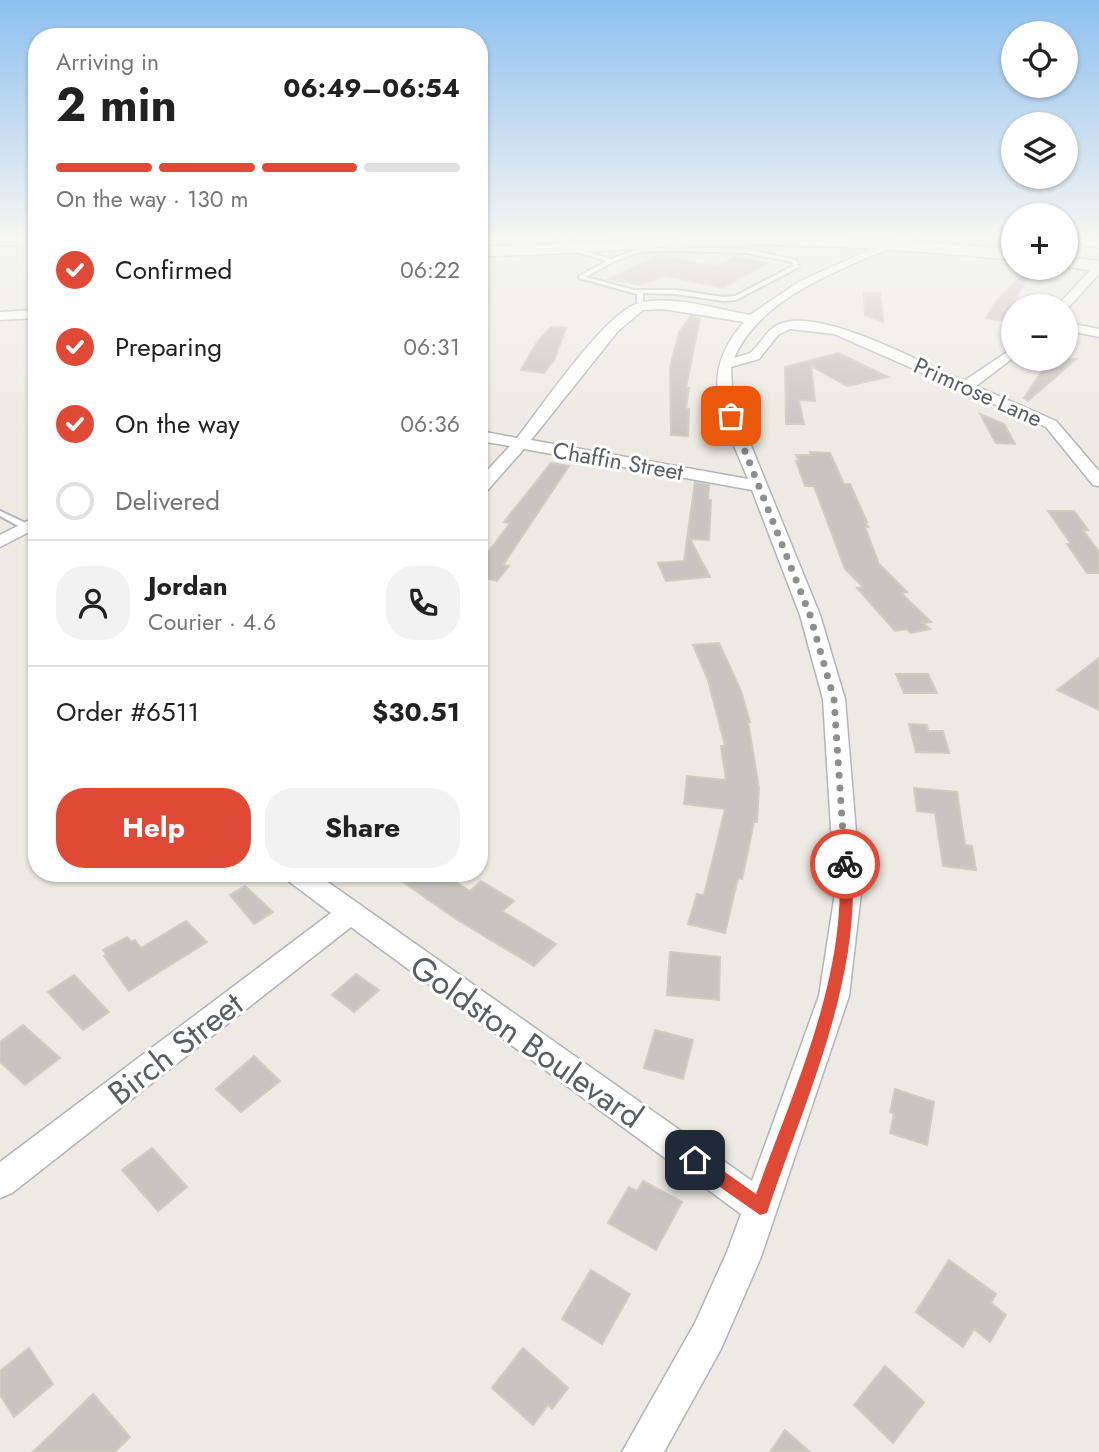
<!DOCTYPE html>
<html lang="en">
<head>
<meta charset="utf-8">
<style>
  :root { --surface:#fff; --page:#f2f2f2; --text:#222; --muted:#767676; --line:#e0e0e0; --accent:#df4935 }
  body { margin:0; font-family:Jost,sans-serif; background:var(--page); color:var(--text); height:100vh; display:flex; flex-direction:column; font-size:26px; white-space:nowrap }
  * { box-sizing:border-box; margin:0 }
  p { font-size:23px; color:var(--muted) }
  .icon { flex:none; width:38px; height:38px; fill:none; stroke:currentColor; stroke-width:2; stroke-linecap:round; stroke-linejoin:round }
  .map { position:relative; flex:1; overflow:hidden }
  .panel { position:absolute; left:28px; top:28px; width:460px; height:854px; display:flex; flex-direction:column; background:var(--surface); border-radius:28px; box-shadow:0 2px 5px #0004 }
  .panel>* { flex:none }
  .tools { position:absolute; left:1001px; top:21px; display:grid; gap:14px }
  .tools a { display:grid; place-items:center; width:77px; height:77px; border-radius:50%; background:var(--surface); box-shadow:0 2px 5px #0004; font-size:35px }
  .pin { position:absolute; display:grid; place-items:center; width:60px; height:60px; color:#fff; margin:-30px; border-radius:14px; box-shadow:0 4px 10px #0006 }
  .courier { position:absolute; display:grid; place-items:center; width:70px; height:70px; margin:-35px; border:5px solid #df4935; border-radius:50%; background:#fff; color:#222; box-shadow:0 2px 9px #0007 }
  .overview em { font-style:normal; font-weight:700 }
  .overview div { display:flex; flex-direction:column-reverse }
  .overview { display:flex; align-items:center; justify-content:space-between; height:119px; padding:0 28px }
  h1 { font-size:46px; font-weight:700; line-height:52px }
  .bar { display:grid; grid-template-columns:repeat(4,1fr); gap:10px 7px; align-content:center; height:84px; padding:0 28px }
  .bar i { height:9px; border-radius:5px; background:var(--line) }
  .bar .active { background:var(--accent) }
  .bar p { grid-column:span 4 }
  .line { display:flex; align-items:center; gap:18px; padding:0 28px; border-top:2px solid var(--line) }
  .line div { flex:1 }
  .round { display:grid; place-items:center; flex:none; width:74px; height:74px; border-radius:28px; background:var(--page) }
  ol { padding:0 28px; list-style:none }
  li { display:flex; align-items:center; gap:21px; height:77px }
  li p { margin-inline-start:auto }
  li .icon { padding:7px; border-radius:50%; background:var(--accent); color:#fff; stroke-width:4 }
  li:last-child { color:var(--muted) }
  li i { width:38px; height:38px; border:4px solid var(--line); border-radius:50% }
  .primary-button { display:flex; gap:14px; margin-top:auto; padding:14px 28px }
  .primary-button a { flex:1; height:80px; border-radius:28px; background:var(--accent); color:#fff; font-size:28px; font-weight:700; line-height:80px; text-align:center }
  .primary-button a+a { background:var(--page); color:var(--text) }
  .map>svg:first-child { display:block }
  .building { fill:#c8c4bf; stroke:#d0ccc0; stroke-width:2 }
  .lines { fill:none; stroke-linecap:round; stroke-linejoin:round }
  .lane-casing { stroke:#b2b4b8; stroke-width:4 }
  .street-casing { stroke:#b2b4b8; stroke-width:3 }
  .secondary-casing { stroke:#b1b4b9; stroke-width:3 }
  .lane { fill:#fff; fill-rule:evenodd }
  .street { fill:#fff; fill-rule:evenodd }
  .secondary { fill:#fff; fill-rule:evenodd }
  .route { fill:#df4935 }
  .done { stroke:#8d8e8f; stroke-width:7; stroke-dasharray:0 12.6 }
  .labels { text-anchor:middle; stroke-width:6; stroke-linejoin:round; paint-order:stroke }
  .far-street-label { font-size:23px; fill:#5a5d62; stroke:#fff }
  .near-street-label { font-size:33px; fill:#5a5d62; stroke:#fff }
</style>
</head>
<body>
<div class="map">
<svg width="1099" height="1452" viewBox="0 0 1099 1452">
  <rect width="100%" height="100%" fill="#eceae2"/>
  <g class="building">
    <path d="M658,255l57,11 21,-9 31,6 -44,25 -60,-12 -23,9 -31,-6z"/>
    <path d="M1025,271l4,4 -25,46 -18,-3 11,-18z"/>
    <path d="M864,292l16,1 3,29 -18,-7z"/>
    <path d="M691,316l9,2 -14,70h3l-3,20 3,1 -1,27 -17,-1 -1,-68 9,-35z"/>
    <path d="M551,327l15,1 -12,32 -10,13 -23,-3 16,-28z"/>
    <path d="M838,353l50,24 -41,9 -36,-20 4,35 -16,-1 5,24h-18l-1,-57z"/>
    <path d="M1050,359h26l-48,42 -4,-3z"/>
    <path d="M980,414l24,10 11,20 -19,-1z"/>
    <path d="M810,452l20,1 14,31h6l17,38h-2l3,5h-3l14,37 28,28 -6,1 30,29 -8,1 7,6 -19,4 -4,-4 -12,2 -38,-43 6,-1 -18,-18 -31,-83h-9l-9,-25h3l-3,-6h15z"/>
    <path d="M551,463l18,3 -66,99 6,1 -12,15 -17,-4v-14l30,-40 -6,-1z"/>
    <path d="M695,482l14,3 -1,15h3l-2,40 -19,-1 20,38 -44,4 -8,-18 26,-2z"/>
    <path d="M1048,511h26l14,19h-5l16,22v21h-12l-20,-29h4z"/>
    <path d="M719,643l22,48 9,31h-2l11,66 -2,34h-3l-12,57 -4,-1 -13,55 -37,-9 9,-30 7,1 21,-86 -41,-5 3,-28 39,4 -5,-34h4l-17,-66 -15,-35z"/>
    <path d="M1099,658v52l-42,-20z"/>
    <path d="M896,674h32l9,19h-33z"/>
    <path d="M909,724l18,1 1,6h15l6,22 -33,-1z"/>
    <path d="M914,788l43,4 8,53 7,1 4,24 -33,-4 -8,-53 -18,-2z"/>
    <path d="M390,873h51l29,18 11,-10 33,20 -12,10 54,33 -22,22 -78,-47z"/>
    <path d="M245,886l28,26 -19,12 -24,-29z"/>
    <path d="M186,921l21,21 -78,49 -25,-35 3,-1 -4,-5 24,-13 4,5 4,-2 6,8z"/>
    <path d="M670,952l50,5 -1,43 -52,-5z"/>
    <path d="M356,974l23,16 -25,22 -22,-17z"/>
    <path d="M74,975l35,37 -26,18 -35,-38z"/>
    <path d="M23,1025l37,33 -35,27 -25,-23v-20z"/>
    <path d="M655,1030l38,10 -10,39 -39,-11z"/>
    <path d="M254,1056l26,25 -39,31 -25,-23z"/>
    <path d="M895,1089l39,13 -7,43 -37,-12 4,-19 -4,-2z"/>
    <path d="M152,1148l35,39 -29,24 -36,-41z"/>
    <path d="M643,1181l39,21 -26,48 -48,-27 21,-36 8,4z"/>
    <path d="M949,1260l47,34 -5,9 15,12 -16,27 -16,-13 -11,18 -47,-35z"/>
    <path d="M591,1270l39,24 -28,50 -40,-25z"/>
    <path d="M29,1348l24,36 -39,33 -14,-22v-24z"/>
    <path d="M523,1348l45,40 -16,21 -4,-4 -15,20 -41,-37z"/>
    <path d="M885,1366l39,36 -31,41 -39,-38z"/>
    <path d="M93,1394l37,43 -15,15h-82z"/>
    <path d="M785,1430l25,22h-40z"/>
  </g>
  <g class="lines">
    <g class="lane-casing">
      <g id="lane">
        <path d="M569,246l42,13 27,-10 38,-2 71,2 49,11 3,7 -63,33 -13,1 -47,-7 -33,-1v9l4,4 -3,2 -7,-6v-8l-58,-16v-2l28,-15 -40,-12zM676,251l71,2 45,9 1,4 -58,30 -12,1 -47,-7h-42l-48,-13 27,-15 26,-10z"/>
        <path d="M0,511l30,14 1,2 -1,2h-6l-24,-13z"/>
      </g>
    </g>
    <g class="street-casing">
      <g id="street">
        <path d="M554,234h10l10,14 -1,2h-8z"/>
        <path d="M906,234h14c-13,10 -33,16 -49,22 -51,22 -113,48 -137,102 5,-2 12,-3 16,-5 14,-11 16,-27 36,-31 44,-10 136,41 178,59l49,-33v10l-37,28 80,35 43,50v15l-6,-1 -47,-58 -212,-93 -44,-5 -12,6 -19,24 -28,8 1,23 7,26 81,199 25,84 16,194 -12,103 -88,261 -40,92 -57,103h-42l73,-129 32,-71 14,-38 -390,-287 -339,266 -12,5v-36l331,-249 -44,-33 -4,-7h32l437,308 67,-185 16,-103 -12,-194 -23,-84 -48,-125 -228,-41 -38,43 -6,1v-15l30,-32 -30,-5v-10l37,7c23,-29 89,-127 122,-135 35,-8 77,6 111,12l50,-34zM663,309l81,13c-49,56 -20,97 4,157l-217,-39 87,-109 25,-21z"/>
        <path d="M1066,235l33,7v6l-33,-7z"/>
        <path d="M1099,264v10l-32,35 -10,-3 38,-41z"/>
        <path d="M37,310v8l-37,2v-8z"/>
        <path d="M1069,323l30,6v8l-33,-7v-6z"/>
        <path d="M37,516v12l-37,19v-12z"/>
      </g>
    </g>
    <g class="secondary-casing">
      <g id="secondary">
        <path d="M0,237l37,1v8l-37,-1z"/>
        <path d="M709,237c102,-2 203,2 304,13v10c-101,-10 -202,-17 -304,-15 -76,2 -153,11 -229,11v-9z"/>
        <path d="M1066,257l33,4v10l-33,-4z"/>
      </g>
    </g>
    <use href="#lane" class="lane"/>
    <use href="#street" class="street"/>
    <use href="#secondary" class="secondary"/>
  </g>
  <linearGradient id="sky" x2="0" y2="1"><stop stop-color="#8dc0ef"/><stop offset="0.54" stop-color="#f6f6f2"/><stop offset="1" stop-color="#f6f6f2" stop-opacity="0"/></linearGradient>
  <rect width="1099" height="437" fill="url(#sky)"/>
  <path class="route" d="M845,859l7,5c9,116 -46,234 -83,343l-2,6 -7,2 -70,-49 -3,-6 3,-5 5,-2 6,2 55,39c38,-106 91,-216 83,-330z"/>
  <g class="lines">
    <path class="done" d="M731,416l79,199 24,84 11,165"/>
  </g>
  <g class="labels">
    <g class="far-street-label">
      <text transform="translate(978 392) rotate(24)" y="8">Primrose Lane</text>
      <text transform="translate(618 461) rotate(10)" y="8">Chaffin Street</text>
    </g>
    <g class="near-street-label">
      <text transform="translate(527 1041) rotate(35)" y="12">Goldston Boulevard</text>
      <text transform="translate(175 1048) rotate(-38)" y="12">Birch Street</text>
    </g>
  </g>
</svg>
<div class="tools">
<a><svg class="icon" aria-label="locate" viewBox="0 0 24 24"><circle cx="12" cy="12" r="6"/><path d="M12 2v4M12 18v4M2 12h4M18 12h4"/></svg></a>
<a><svg class="icon" aria-label="layers" viewBox="0 0 24 24"><path d="M12 4l9 5-9 5-9-5zM3 14l9 5 9-5"/></svg></a>
<a>+</a>
<a>−</a>
</div>
<div class="pin" style="left:731px;top:416px;background:#ea580c"><svg class="icon" aria-label="bag" viewBox="0 0 24 24"><path d="M5 8h14l-1 12H6zM9 8a3 3 0 0 1 6 0"/></svg></div>
<div class="pin" style="left:695px;top:1160px;background:#1f2937"><svg class="icon" aria-label="home" viewBox="0 0 24 24"><path d="M3 11l9-7 9 7M6 9v11h12V9"/></svg></div>
<div class="courier" style="left:845px;top:864px"><svg class="icon" aria-label="bike" viewBox="0 0 24 24"><circle cx="6" cy="16" r="4"/><circle cx="18" cy="16" r="4"/><path d="M6 16l4-8h5l3 8M10 8l3 8H6M13 5h3"/></svg></div>
<section class="panel">
<div class="overview"><div><h1>2 min</h1><p>Arriving in</p></div><em>06:49–06:54</em></div>
<div class="bar"><i class="active"></i><i class="active"></i><i class="active"></i><i></i><p>On the way · 130 m</p></div>
<ol>
<li><svg class="icon" aria-label="check" viewBox="0 0 24 24"><path d="M5 12l5 5 9-10"/></svg>Confirmed<p>06:22</p></li>
<li><svg class="icon" aria-label="check" viewBox="0 0 24 24"><path d="M5 12l5 5 9-10"/></svg>Preparing<p>06:31</p></li>
<li><svg class="icon" aria-label="check" viewBox="0 0 24 24"><path d="M5 12l5 5 9-10"/></svg>On the way<p>06:36</p></li>
<li><i></i>Delivered</li>
</ol>
<div class="line" style="height:126px"><a class="round"><svg class="icon" aria-label="person" viewBox="0 0 24 24"><circle cx="12" cy="8" r="4"/><path d="M4 21q1-7 8-7t8 7"/></svg></a><div><b>Jordan</b><p>Courier · 4.6</p></div><a class="round"><svg class="icon" aria-label="phone" viewBox="0 0 24 24"><path d="M5 4h4l2 5-3 2q2 4 5 5l2-3 5 2v4C11 20 4 13 5 4z"/></svg></a></div>
<div class="line" style="height:91px"><div>Order #6511</div><b>$30.51</b></div>
<div class="primary-button"><a>Help</a><a>Share</a></div>
</section>
</div>
</body>
</html>
